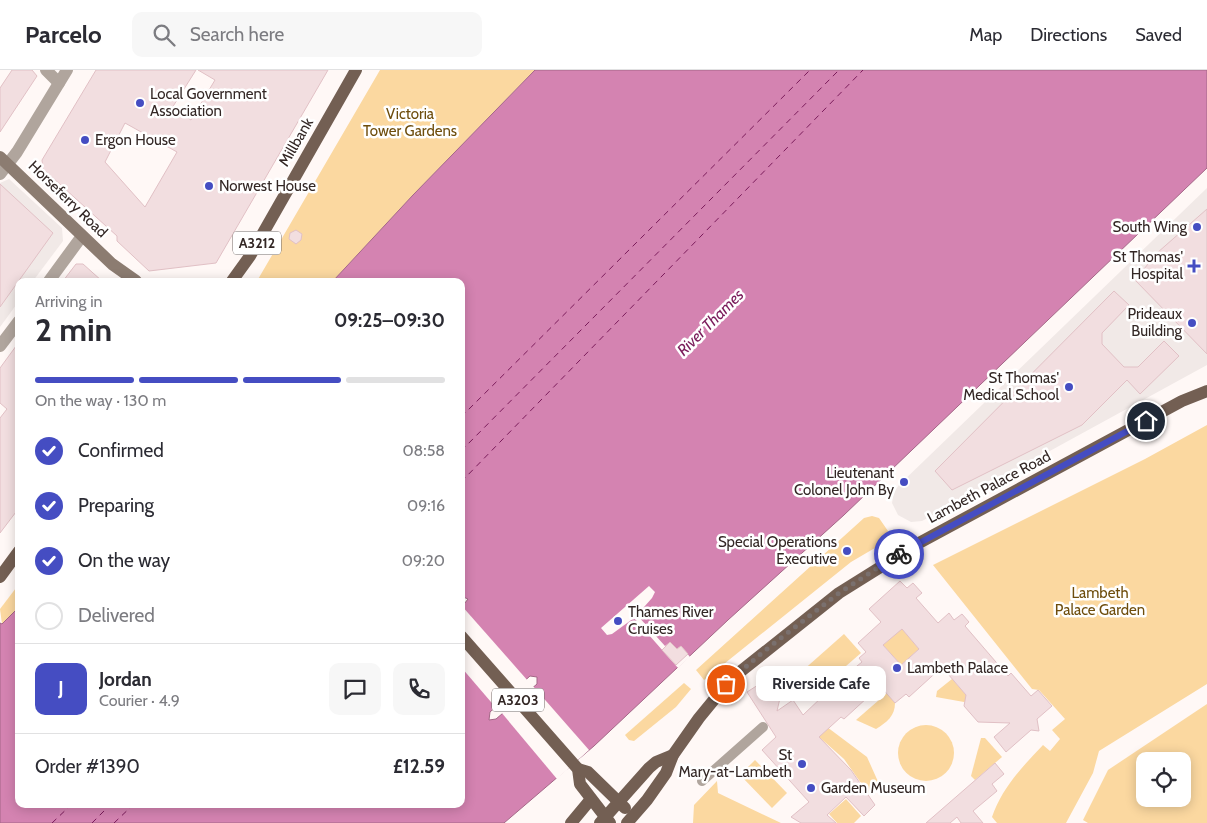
<!DOCTYPE html>
<html lang="en">
<head>
<meta charset="utf-8">
<style>
  :root { --surface:#fff; --page:#f7f7f7; --text:#2b2b33; --muted:#7c7c81; --line:#e1e1e2; --accent:#454dc2 }
  body { margin:0; font-family:Cabin,sans-serif; background:var(--page); color:var(--text); height:100vh; display:flex; flex-direction:column; font-size:19px; white-space:nowrap }
  * { box-sizing:border-box; margin:0 }
  p { font-size:16px; color:var(--muted) }
  .icon { flex:none; width:28px; height:28px; fill:none; stroke:currentColor; stroke-width:2; stroke-linecap:round; stroke-linejoin:round }
  .map { position:relative; flex:1; overflow:hidden }
  .panel { position:absolute; left:15px; top:208px; width:450px; height:530px; display:flex; flex-direction:column; background:var(--surface); border-radius:10px; box-shadow:0 2px 12px #0003 }
  .panel>* { flex:none }
  .fabs { position:absolute; left:1136px; top:682px; display:grid; gap:10px }
  .fabs a { display:grid; place-items:center; width:55px; height:55px; border-radius:10px; background:var(--surface); box-shadow:0 2px 12px #0003; font-size:25px }
  .pin { position:absolute; display:grid; place-items:center; width:42px; height:42px; color:#fff; margin:-21px; border:2px solid #fff; border-radius:50%; box-shadow:0 1px 5px #0007 }
  .courier { position:absolute; display:grid; place-items:center; width:50px; height:50px; margin:-25px; border:4px solid #454dc2; border-radius:50%; background:#fff; color:#222; box-shadow:0 1px 6px #0007 }
  .bubble { position:absolute; height:35px; border-radius:10px; background:var(--surface); box-shadow:0 2px 12px #0003; font-size:16px; font-weight:700; line-height:35px; text-align:center }
  .overview em { font-style:normal; font-weight:700 }
  .overview div { display:flex; flex-direction:column-reverse }
  .overview { display:flex; align-items:center; justify-content:space-between; height:85px; padding:0 20px }
  h1 { font-size:32px; font-weight:700; line-height:38px }
  .bar { display:grid; grid-template-columns:repeat(4,1fr); gap:8px 5px; align-content:center; height:60px; padding:0 20px }
  .bar i { height:6px; border-radius:4px; background:var(--line) }
  .bar .active { background:var(--accent) }
  .bar p { grid-column:span 4 }
  .line { display:flex; align-items:center; gap:12px; padding:0 20px; border-top:1px solid var(--line) }
  .line div { flex:1 }
  .round { display:grid; place-items:center; flex:none; width:52px; height:52px; border-radius:10px; background:var(--page) }
  ol { padding:0 20px; list-style:none }
  li { display:flex; align-items:center; gap:15px; height:55px }
  li p { margin-inline-start:auto }
  li .icon { padding:5px; border-radius:50%; background:var(--accent); color:#fff; stroke-width:4 }
  li:last-child { color:var(--muted) }
  li i { width:28px; height:28px; border:2px solid var(--line); border-radius:50% }
  header { display:flex; align-items:center; gap:30px; box-sizing:border-box; height:70px; padding:0 25px; background:var(--surface); border-bottom:1px solid var(--line) }
  header strong { font-size:24px }
  nav { display:flex; gap:28px; margin-inline-start:auto; font-size:18px }
  .search { width:350px; height:45px; background:var(--page); display:flex; align-items:center; gap:12px; box-sizing:border-box; padding:0 18px; border-radius:10px; color:var(--muted); font-size:19px }
  .map>svg:first-child { display:block }
  .built { fill:#f1e9e7 }
  .green { fill:#fbd8a0; fill-rule:evenodd }
  .water { fill:#d483b1; stroke:#a46787; fill-rule:evenodd }
  .pier { fill:#fff8f6 }
  .lines { fill:none; stroke-linecap:round; stroke-linejoin:round }
  .ferry { stroke:#7a1b5a; stroke-width:1; stroke-dasharray:6 5; stroke-linecap:butt }
  .building { fill:#f2dee0; stroke:#e1c0c5; fill-rule:evenodd }
  .pedestrian { stroke:#b0a59d; stroke-width:10 }
  .minor { stroke:#b0a59d; stroke-width:12 }
  .secondary { stroke:#8c7c71; stroke-width:12 }
  .primary { stroke:#735f53; stroke-width:12 }
  .done { stroke:#7a706e; stroke-width:5; stroke-dasharray:0 9 }
  .route { stroke:#454dc2; stroke-width:6 }
  .poi-dot { fill:#454dc2; stroke:#fff; stroke-width:2 }
  .labels { text-anchor:middle; stroke-width:5; stroke-linejoin:round; paint-order:stroke }
  .shield { fill:#fff; stroke:#706866; stroke-width:1 }
  .shield-label { font-size:14px; font-weight:bold; fill:#332725 }
  .poi-label { font-size:15px; fill:#332725; stroke:#fff; text-anchor:end }
  .park-label { font-size:15px; fill:#6e4d0c; stroke:#fff }
  .street-label { font-size:15px; fill:#332725; stroke:#fff }
  .water-label { font-size:16px; font-style:italic; fill:#7a1b5a; stroke:#fff }
</style>
</head>
<body>
<header>
<strong>Parcelo</strong>
<div class="search"><svg class="icon" aria-label="search" viewBox="0 0 24 24"><circle cx="10" cy="10" r="6"/><path d="M15 15l6 6"/></svg>Search here</div>
<nav><a>Map</a><a>Directions</a><a>Saved</a></nav>
</header>
<div class="map">
<svg width="1207" height="753" viewBox="0 0 1207 753">
  <rect width="100%" height="100%" fill="#fff8f6"/>
  <g class="built">
    <path d="M9,109l53,49 1,13 -30,40h-14v20l-19,26v-144z"/>
    <path d="M1207,118v177l-285,156 -11,1 -13,-7 -6,-12 2,-11 5,-7z"/>
  </g>
  <g class="green">
    <path d="M380,0h155l-122,125 -80,86h-76z"/>
    <path d="M1207,355v259l-108,67 -6,22 -27,50h-69l-5,-6c10,-29 30,-50 51,-72l7,6 10,-12 -8,-9 13,-11 -26,-29 -7,-1 -99,-124 212,-106z"/>
    <path d="M872,446l7,2 9,13 -1,6 -7,8 -29,17 -147,118 -8,-10 168,-152z"/>
    <path d="M19,514v23l-17,17 -2,-15z"/>
    <path d="M899,555l20,24 -18,16 -18,-20 8,-7z"/>
    <path d="M844,564l17,19 -53,46 -16,-19z"/>
    <path d="M952,609l19,21 -7,2 -28,-5 1,-6z"/>
    <path d="M684,613l7,6 -15,18 -42,34 -5,-1 -4,-5z"/>
    <path d="M887,623l8,10c0,13 -8,19 -19,26l-20,-9z"/>
    <path d="M1207,634v119h-119l-5,-3 25,-50zM1145,691h37v38h-37z"/>
    <circle cx="926" cy="683" r="28"/>
    <path d="M827,657l40,30 13,29 -12,7 -24,-34 -26,-23z"/>
    <path d="M981,668h4l17,19 -27,23 -4,-4z"/>
    <path d="M755,690l32,33 -15,15 -32,-33z"/>
    <path d="M717,711l1,12 63,30h-88l1,-18z"/>
    <path d="M846,729l15,17 -7,7h-17l-8,-9z"/>
  </g>
  <path class="water" d="M535,0h672v98l-363,347 -116,105 -134,126 -90,77h-504v-200l2,1 17,-17v197h442v-196l7,-9 -7,-3v-315h-128l80,-86zM530,606l7,1v7l-41,35 -7,1 1,-8z"/>
  <g class="pier">
    <path d="M649,516l6,6 -3,6 -15,17 28,31 5,-4 7,7 4,-3 9,11 -12,11 -44,-50 -22,16 -5,1 -6,-7z"/>
    <path d="M461,535l67,76 -31,28 -36,-42z"/>
    <path d="M532,615l57,65 -32,29 -56,-67z"/>
  </g>
  <g class="lines">
    <g class="ferry">
      <path d="M461,347l349,-347"/>
      <path d="M461,381l378,-381"/>
      <path d="M461,412l402,-412"/>
      <path d="M52,753l20,-19"/>
      <path d="M92,753l19,-19"/>
      <path d="M114,753l20,-19"/>
    </g>
  </g>
  <g class="building">
    <path d="M12,0h20l5,6 -37,56v-44z"/>
    <path d="M96,0h100l-24,38 19,12 24,-40 -17,-10h130l-112,193 -67,8 -32,-30v-5l-74,-67 -1,-9zM125,53l52,29 -32,55 -40,-45z"/>
    <path d="M0,114l53,49 -53,74z"/>
    <path d="M1207,139v145l-72,-74 22,-27z"/>
    <path d="M296,160l6,4 -1,6 -5,4 -7,-5 1,-6z"/>
    <path d="M76,194h7l19,17h-39z"/>
    <path d="M1114,221l15,14 -27,28v11l22,23h14l26,-26 15,15 -39,38 -13,-14 -45,45 -130,65 -17,-19z"/>
    <path d="M19,272v166l-19,25v-115l7,-9 -7,-6v-35z"/>
    <path d="M900,511l7,7 6,-5 9,10 -6,5 22,25 11,-10 5,7 8,-6 7,8 -4,4 43,50 3,-3 20,23 7,-6 14,16 -15,13 2,12 -8,-1 -25,22 -12,-15 16,-14 -32,-1 -14,-16 2,-11 -24,-28 -33,30 -3,-3 -11,9 -15,-17 -36,33 -3,-2 -22,20 32,33 24,35 -11,11 -18,-19 -19,18 9,8h-35l-10,-6 18,-15 -47,-52 14,-13 -29,-45 22,-14 15,3 -7,30 16,-11 10,15 21,-20 -5,-5 10,-8 3,4 30,-24 -3,-4 7,-6 -8,-9 23,-21 -12,-13zM902,559l17,20 -18,16 -18,-20z"/>
    <path d="M670,572l7,7 4,-3 7,8 -12,11 -14,-15z"/>
    <path d="M995,693l9,11 -12,10 5,7 -24,20 10,12h-22l-4,-6 -7,6h-24z"/>
  </g>
  <g class="lines">
    <path class="pedestrian" d="M702,711l61,-54"/>
    <g class="minor">
      <path d="M46,0l13,13"/>
      <path d="M0,104l17,-22 50,-82"/>
      <path d="M49,211l33,-45"/>
      <path d="M0,276l19,-25"/>
    </g>
    <path class="secondary" d="M0,87l112,107 24,17"/>
    <g class="primary">
      <path d="M232,211l18,-25 106,-186"/>
      <path d="M0,507l19,-26"/>
      <path d="M461,566l117,133 2,15 30,39"/>
      <path d="M578,699l10,3 37,36"/>
      <path d="M571,753l20,-24"/>
      <path d="M600,753l49,-55 7,-6 17,-7"/>
      <path d="M627,753l20,-23 19,-27 7,-18 26,-37 32,-39 108,-86 80,-50 263,-142 25,-10"/>
    </g>
  </g>
  <g class="lines">
    <path class="done" d="M726,614l37,-32 76,-59 60,-39"/>
    <path class="route" d="M899,484l247,-133"/>
  </g>
  <g class="poi-dot">
    <circle cx="140" cy="33" r="5"/>
    <circle cx="85" cy="70" r="5"/>
    <circle cx="209" cy="116" r="5"/>
    <circle cx="1197" cy="157" r="5"/>
    <path d="M1191.5 188.5h5v5h5v5h-5v5h-5v-5h-5v-5h5z"/>
    <circle cx="1192" cy="253" r="5"/>
    <circle cx="1069" cy="317" r="5"/>
    <circle cx="904" cy="412" r="5"/>
    <circle cx="847" cy="481" r="5"/>
    <circle cx="618" cy="551" r="5"/>
    <circle cx="897" cy="598" r="5"/>
    <circle cx="802" cy="694" r="5"/>
    <circle cx="811" cy="718" r="5"/>
  </g>
  <g class="labels">
    <g class="shield">
      <rect x="233" y="161.5" width="48" height="23" rx="4"/>
      <rect x="492" y="618.5" width="52" height="23" rx="4"/>
    </g>
    <g class="shield-label">
      <text x="257" y="178">A3212</text>
      <text x="518" y="635">A3203</text>
    </g>
    <g class="poi-label">
      <text x="150" y="29" text-anchor="start">Local Government<tspan x="150" dy="17">Association</tspan></text>
      <text x="95" y="75" text-anchor="start">Ergon House</text>
      <text x="219" y="121" text-anchor="start">Norwest House</text>
      <text x="1187" y="162">South Wing</text>
      <text x="1183" y="192">St Thomas'<tspan x="1183" dy="17">Hospital</tspan></text>
      <text x="1182" y="249">Prideaux<tspan x="1182" dy="17">Building</tspan></text>
      <text x="1059" y="313">St Thomas'<tspan x="1059" dy="17">Medical School</tspan></text>
      <text x="894" y="408">Lieutenant<tspan x="894" dy="17">Colonel John By</tspan></text>
      <text x="837" y="477">Special Operations<tspan x="837" dy="17">Executive</tspan></text>
      <text x="628" y="547" text-anchor="start">Thames River<tspan x="628" dy="17">Cruises</tspan></text>
      <text x="907" y="603" text-anchor="start">Lambeth Palace</text>
      <text x="792" y="690">St<tspan x="792" dy="17">Mary-at-Lambeth</tspan></text>
      <text x="821" y="723" text-anchor="start">Garden Museum</text>
    </g>
    <g class="park-label">
      <text x="410" y="49">Victoria<tspan x="410" dy="17">Tower Gardens</tspan></text>
      <text x="1100" y="528">Lambeth<tspan x="1100" dy="17">Palace Garden</tspan></text>
    </g>
    <g class="street-label">
      <text transform="translate(296 72) rotate(-60)" y="5">Millbank</text>
      <text transform="translate(68 129) rotate(44)" y="5">Horseferry Road</text>
      <text transform="translate(989 417) rotate(-28)" y="5">Lambeth Palace Road</text>
    </g>
    <g class="water-label">
      <text transform="translate(710 252) rotate(-45)" y="6">River Thames</text>
    </g>
  </g>
</svg>
<div class="fabs">
<a><svg class="icon" aria-label="locate" viewBox="0 0 24 24"><circle cx="12" cy="12" r="6"/><path d="M12 2v4M12 18v4M2 12h4M18 12h4"/></svg></a>
</div>
<div class="pin" style="left:726px;top:614px;background:#ea580c"><svg class="icon" aria-label="bag" viewBox="0 0 24 24"><path d="M5 8h14l-1 12H6zM9 8a3 3 0 0 1 6 0"/></svg></div>
<div class="pin" style="left:1146px;top:351px;background:#1f2937"><svg class="icon" aria-label="home" viewBox="0 0 24 24"><path d="M3 11l9-7 9 7M6 9v11h12V9"/></svg></div>
<div class="courier" style="left:899px;top:484px"><svg class="icon" aria-label="bike" viewBox="0 0 24 24"><circle cx="6" cy="16" r="4"/><circle cx="18" cy="16" r="4"/><path d="M6 16l4-8h5l3 8M10 8l3 8H6M13 5h3"/></svg></div>
<div class="bubble" style="left:756px;top:596px;width:130px">Riverside Cafe</div>
<section class="panel">
<div class="overview"><div><h1>2 min</h1><p>Arriving in</p></div><em>09:25–09:30</em></div>
<div class="bar"><i class="active"></i><i class="active"></i><i class="active"></i><i></i><p>On the way · 130 m</p></div>
<ol>
<li><svg class="icon" aria-label="check" viewBox="0 0 24 24"><path d="M5 12l5 5 9-10"/></svg>Confirmed<p>08:58</p></li>
<li><svg class="icon" aria-label="check" viewBox="0 0 24 24"><path d="M5 12l5 5 9-10"/></svg>Preparing<p>09:16</p></li>
<li><svg class="icon" aria-label="check" viewBox="0 0 24 24"><path d="M5 12l5 5 9-10"/></svg>On the way<p>09:20</p></li>
<li><i></i>Delivered</li>
</ol>
<div class="line" style="height:90px"><b class="round" style="background:var(--accent);color:#fff">J</b><div><b>Jordan</b><p>Courier · 4.9</p></div><a class="round"><svg class="icon" aria-label="chat" viewBox="0 0 24 24"><path d="M4 5h16v11H9l-5 4z"/></svg></a><a class="round"><svg class="icon" aria-label="phone" viewBox="0 0 24 24"><path d="M5 4h4l2 5-3 2q2 4 5 5l2-3 5 2v4C11 20 4 13 5 4z"/></svg></a></div>
<div class="line" style="height:65px"><div>Order #1390</div><b>£12.59</b></div>
</section>
</div>
</body>
</html>
